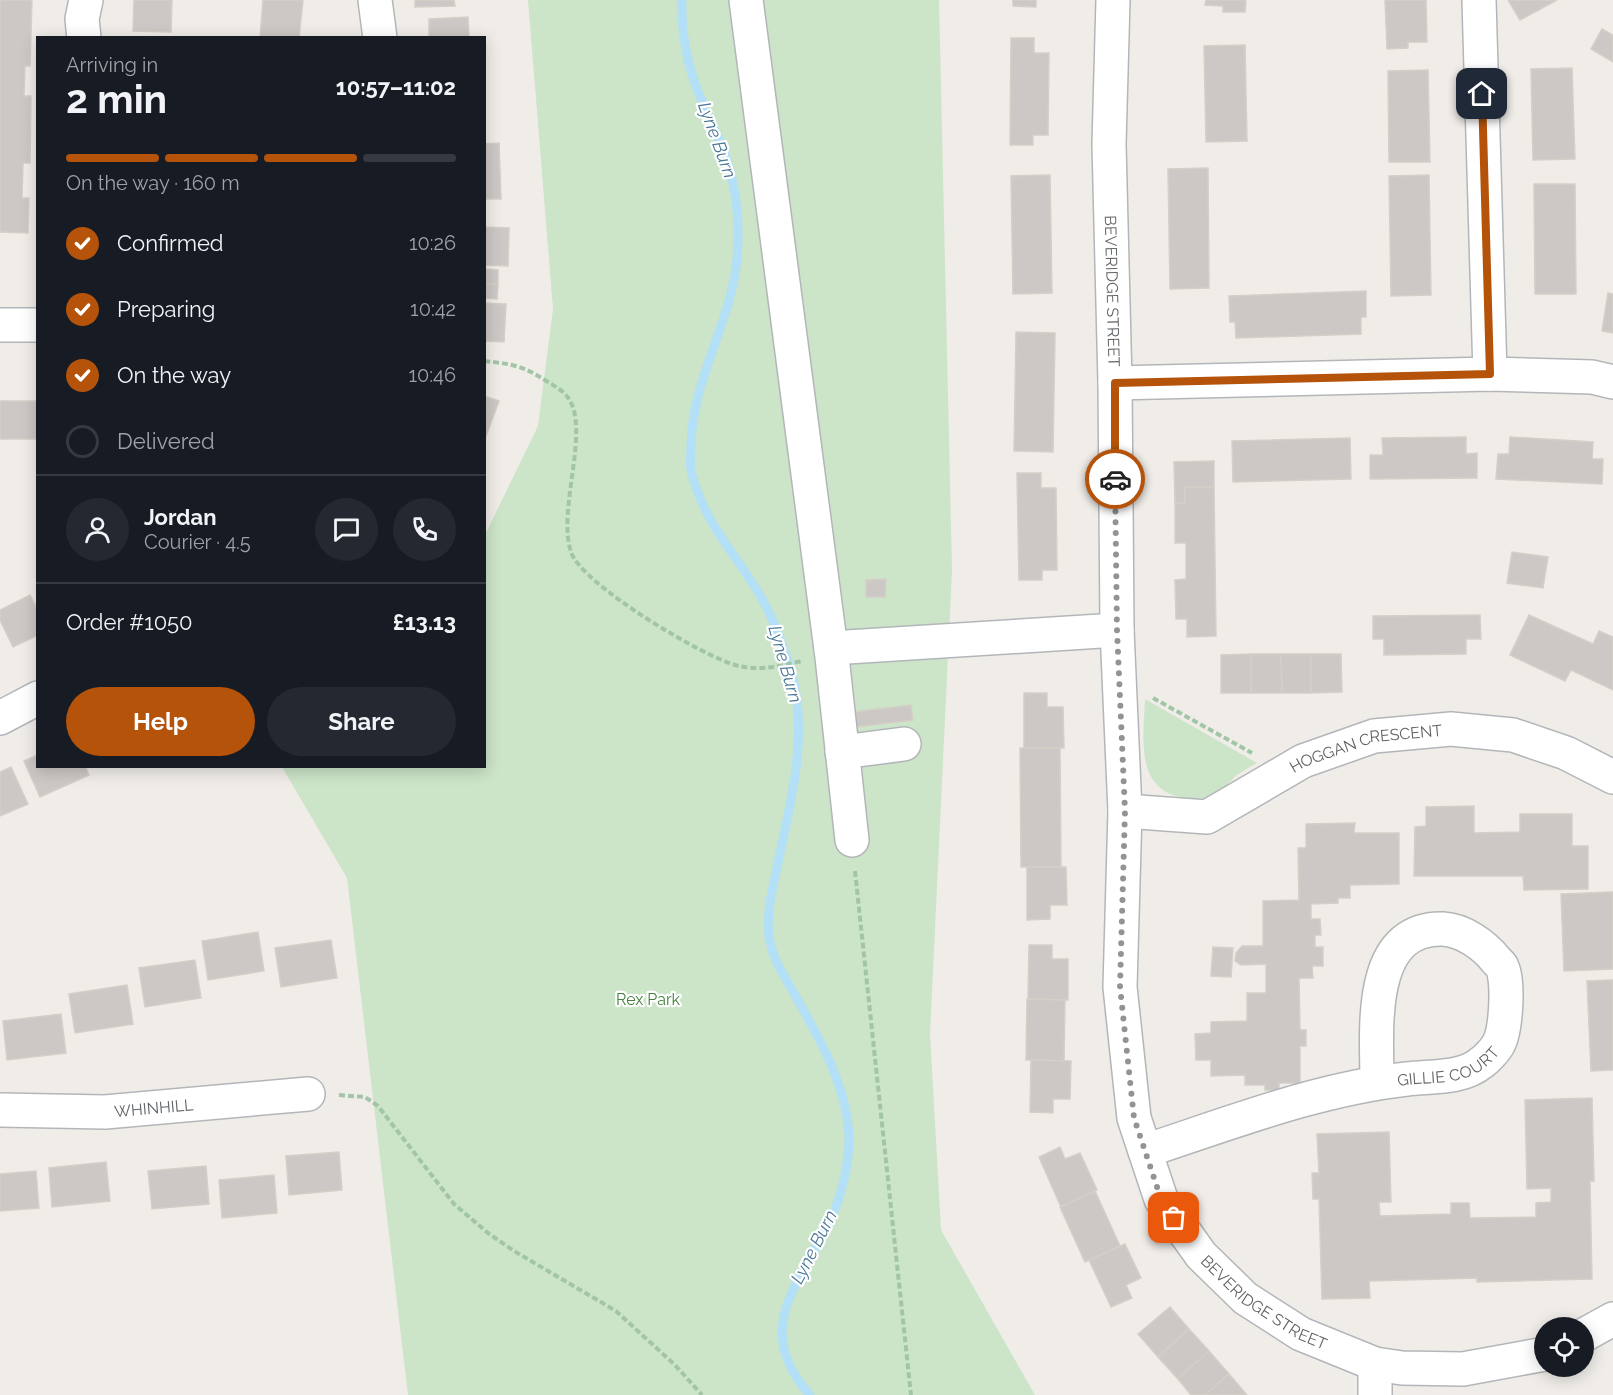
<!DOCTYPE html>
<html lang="en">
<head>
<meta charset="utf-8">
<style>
  :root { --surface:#171b24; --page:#242831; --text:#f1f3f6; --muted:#9ea1a6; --line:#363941; --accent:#b45309 }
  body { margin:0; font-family:Raleway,sans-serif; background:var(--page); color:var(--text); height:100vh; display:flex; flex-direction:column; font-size:22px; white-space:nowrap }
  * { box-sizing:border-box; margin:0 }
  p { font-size:20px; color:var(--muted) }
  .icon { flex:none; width:33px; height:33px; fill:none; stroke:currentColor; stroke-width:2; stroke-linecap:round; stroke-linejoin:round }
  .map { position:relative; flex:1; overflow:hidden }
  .side { position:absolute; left:36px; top:36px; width:450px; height:732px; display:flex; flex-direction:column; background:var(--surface); border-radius:0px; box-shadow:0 3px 15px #0003 }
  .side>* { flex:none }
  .buttons { position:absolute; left:1534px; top:1317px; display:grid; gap:12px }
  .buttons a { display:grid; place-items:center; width:60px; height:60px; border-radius:50%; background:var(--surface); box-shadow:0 3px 15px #0003; font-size:30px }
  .pin { position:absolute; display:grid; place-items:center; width:51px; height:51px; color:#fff; margin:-26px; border-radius:12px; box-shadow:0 3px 9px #0006 }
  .courier { position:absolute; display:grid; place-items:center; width:60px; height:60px; margin:-30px; border:4px solid #b45309; border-radius:50%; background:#fff; color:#222; box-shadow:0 2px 8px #0007 }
  .overview em { font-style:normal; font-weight:700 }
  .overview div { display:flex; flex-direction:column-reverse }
  .overview { display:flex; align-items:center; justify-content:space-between; height:102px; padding:0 30px }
  h1 { font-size:39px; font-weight:700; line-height:45px }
  .bar { display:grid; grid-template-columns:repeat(4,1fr); gap:9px 6px; align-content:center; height:72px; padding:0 30px }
  .bar i { height:8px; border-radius:4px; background:var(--line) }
  .bar .active { background:var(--accent) }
  .bar p { grid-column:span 4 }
  .line { display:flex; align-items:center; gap:15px; padding:0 30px; border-top:2px solid var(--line) }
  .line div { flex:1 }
  .round { display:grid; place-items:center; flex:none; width:63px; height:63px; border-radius:32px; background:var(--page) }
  ol { padding:0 30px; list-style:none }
  li { display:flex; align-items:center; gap:18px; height:66px }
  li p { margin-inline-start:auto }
  li .icon { padding:6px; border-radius:50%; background:var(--accent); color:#fff; stroke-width:4 }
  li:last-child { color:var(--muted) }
  li i { width:33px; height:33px; border:3px solid var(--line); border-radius:50% }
  .button { display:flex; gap:12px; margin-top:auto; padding:12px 30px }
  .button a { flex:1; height:69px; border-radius:36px; background:var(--accent); color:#fff; font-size:24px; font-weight:700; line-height:69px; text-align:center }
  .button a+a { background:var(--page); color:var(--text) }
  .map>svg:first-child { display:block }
  .green { fill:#cce4c8 }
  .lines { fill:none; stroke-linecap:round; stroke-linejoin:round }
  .stream { stroke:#b3e0f6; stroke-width:9 }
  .building { fill:#ccc8c5; stroke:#d4cfc7; stroke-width:1.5 }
  .minor-casing { stroke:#b3b6b9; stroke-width:36 }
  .path { stroke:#a2c5a8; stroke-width:4; stroke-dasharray:6 3; stroke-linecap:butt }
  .minor { stroke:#fff; stroke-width:33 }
  .done { stroke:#929494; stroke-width:6; stroke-dasharray:0 10.8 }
  .route { stroke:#b45309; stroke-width:8 }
  .labels { text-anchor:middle; stroke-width:4.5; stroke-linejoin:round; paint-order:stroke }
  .street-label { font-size:16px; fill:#606467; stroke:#fff }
  .park-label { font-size:16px; fill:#437f3f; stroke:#fff }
  .water-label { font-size:18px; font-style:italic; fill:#497797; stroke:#fff }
</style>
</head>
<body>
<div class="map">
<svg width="1613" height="1395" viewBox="0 0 1613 1395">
  <rect width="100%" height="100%" fill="#f0ede9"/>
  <g class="green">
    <path d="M528,0h411l13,571 -22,463 11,196 94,165h-627l-61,-517 -65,-111 202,-1 1,-231 53,-109 15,-117z"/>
    <path d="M1145,699l112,64c-7,4 -14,8 -20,12 -7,6 -13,14 -21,19 -11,6 -24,6 -36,3 -46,-10 -36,-63 -35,-98z"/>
  </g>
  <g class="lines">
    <path class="stream" d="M682,0c-1,33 5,64 17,94 12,30 29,59 34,90 5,23 6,51 4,75 -6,64 -45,121 -46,186 0,10 -2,20 1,30 14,51 44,79 69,122 14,25 31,69 35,97 9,57 -7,114 -18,169 -5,23 -12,50 -9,74 5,27 15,37 27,60 24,42 50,88 53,138 1,26 -8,63 -19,86 -31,64 -79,108 -20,174"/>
  </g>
  <g class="building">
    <path d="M0,0h32l-2,66h-5l-1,30h7l-1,67h-7l-1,35h7l-1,35 -28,-1z"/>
    <path d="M134,0h38l-1,32 -38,-1z"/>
    <path d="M263,0h40l-4,38h-39z"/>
    <path d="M415,0h39l1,6 -40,1z"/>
    <path d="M1013,0h23v7l-23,-1z"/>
    <path d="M1206,0h40l-1,12h-22v-6l-18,-1z"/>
    <path d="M1385,0h41l1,42h-19v6l-21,1z"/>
    <path d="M1508,0h49l-37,20z"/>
    <path d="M468,17l1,21h-40v-19z"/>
    <path d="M1602,29l11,6v27l-22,-13z"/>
    <path d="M1011,38h23v15h15l-1,82h-15v10h-23z"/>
    <path d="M1245,45l2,96 -41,1 -2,-96z"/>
    <path d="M1572,68l3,91 -42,1 -2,-91z"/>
    <path d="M1428,70l2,92h-41l-1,-91z"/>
    <path d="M499,143l2,56h-17v-55z"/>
    <path d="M1208,168l1,120 -39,1 -2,-120z"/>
    <path d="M1050,175l2,118 -39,1 -2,-118z"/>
    <path d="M1429,175l2,120 -40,1 -2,-120z"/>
    <path d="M1534,184h41l1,110h-41z"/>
    <path d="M484,227l25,1 -1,38 -24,-1z"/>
    <path d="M484,269l14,1v14h-14z"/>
    <path d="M484,284h14l-1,15 -13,-1z"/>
    <path d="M1366,291v26h-5v17l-125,4 -1,-16h-5l-1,-26z"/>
    <path d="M1608,293l5,1v39l-11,-2z"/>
    <path d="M484,303l22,1 -2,38 -20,-1z"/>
    <path d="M1016,332l39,1 -2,119 -39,-1z"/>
    <path d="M484,396l15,5 -13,35 -2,-1z"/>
    <rect x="0" y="401" width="38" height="38"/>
    <path d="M1466,437v17l11,-1v25l-107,1v-24h13l-1,-17z"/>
    <path d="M1510,437l83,5 -1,17h11l-1,25 -106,-5 2,-25h11z"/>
    <path d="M1350,438l1,41 -118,3 -1,-41z"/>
    <path d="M1214,461v26h-29v16h-10l-1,-41z"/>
    <path d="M1017,473h24v15h15l1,82h-15v10h-23z"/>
    <path d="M1185,487h29l2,149 -29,1v-18h-11l-1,-39 11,-1v-36h-11v-40h10z"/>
    <path d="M1512,552l36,5 -5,31 -36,-5z"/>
    <path d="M886,579l-1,18h-19v-17z"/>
    <path d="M30,595l8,16v24l-25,12 -13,-27v-10z"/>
    <path d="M1480,615l1,24h-15v15l-82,1v-16h-11v-23z"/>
    <path d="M1529,615l64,29 6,-13 14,6v53l-42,-20 -6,11 -55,-26z"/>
    <path d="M1251,654v39h-30v-38z"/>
    <path d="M1251,654h30l1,39h-31z"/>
    <path d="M1281,654h30v39h-29z"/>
    <path d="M1311,654h30l1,38 -31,1z"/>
    <path d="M1024,693h23v14h16l1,41h-40z"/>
    <path d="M911,705l2,15 -57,7 -2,-15z"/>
    <path d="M1020,748h40l1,119h-40z"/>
    <path d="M38,755v11h47l4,9 -49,22 -16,-36z"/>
    <path d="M11,767l17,37 -28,12v-44z"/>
    <path d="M1474,806v27l46,-1v-18h52v32h16v43l-64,1 -1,-14h-109l1,-49 11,-1v-19z"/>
    <path d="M1355,823l-1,10h45v51l-49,1v13h-12v5l-27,1v15h9l1,16h-6v12h8v19h-11l1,12h-14l1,52h6v16h-6v37h-21v7h-14v-5h-20v-10l-34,1v-16h-15l-1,-26 16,-1v-11l36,-1v-28h19v-29l-25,1 -6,-4 1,-8 6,-7h21v-45l36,-1 -1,-52h8v-24z"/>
    <path d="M1027,867h39l1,38h-17v14l-23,1z"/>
    <path d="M1613,892v77l-49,2 -3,-77z"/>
    <path d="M258,932l6,39 -56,9 -6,-39z"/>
    <path d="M331,940l6,38 -56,9 -6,-39z"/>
    <path d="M1029,945h23v14h16v41l-40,-1z"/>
    <path d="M1213,947l20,1 -2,29 -20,-1z"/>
    <path d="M195,960l6,38 -56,9 -6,-39z"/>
    <path d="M1613,980v90l-22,1 -4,-90z"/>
    <path d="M127,985l6,39 -58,9 -6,-39z"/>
    <path d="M1027,999l38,1 -1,61 -38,-1z"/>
    <path d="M61,1014l5,39 -59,7 -4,-39z"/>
    <path d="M1031,1060l40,1 -1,38h-17v14l-23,-1z"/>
    <path d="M1592,1098l2,83h-4l2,98 -115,3v-4l-108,3 1,17 -48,1 -3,-100h-6l-1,-26h7l-2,-39 72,-2 2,70h-12l1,14 71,-2v-11h18l1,15 66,-1v-14l15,-1v-14l-24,1 -2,-89z"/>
    <path d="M1060,1147l5,12 15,-6 17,37 -36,17 -22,-50z"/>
    <path d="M339,1152l3,38 -53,5 -3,-39z"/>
    <path d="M106,1162l4,39 -58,6 -3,-39z"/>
    <path d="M206,1166l3,38 -57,5 -4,-38z"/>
    <path d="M36,1171l3,37 -39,3v-37z"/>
    <path d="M274,1175l3,38 -55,5 -3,-38z"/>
    <path d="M1095,1191l25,55 -35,16 -25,-55z"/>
    <path d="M1125,1244l16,34 -15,7 6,13 -21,9 -22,-47z"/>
    <path d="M1170,1307l19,22 -31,28 -20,-23z"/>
    <path d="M1189,1329l20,22 -31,28 -20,-22z"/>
    <path d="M1209,1351l20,23 -24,21h-14l-13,-16z"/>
    <path d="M1229,1374l18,21h-42z"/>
  </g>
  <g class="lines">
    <g class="minor-casing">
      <g id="minor">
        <path d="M375,0l5,38"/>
        <path d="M746,0l86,657 20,183"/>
        <path id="s1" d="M1113,0l-4,144 6,239 2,247 8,181 -5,176 14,131 27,81 40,56 44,43 56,36 74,30 27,4 61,1 82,-15"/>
        <path d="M1479,0l11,374"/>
        <path d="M84,38l-2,-19 4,-19"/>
        <path d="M0,325h38"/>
        <path d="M1115,383l375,-9 102,3 21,5"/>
        <path d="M831,648l286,-18"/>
        <path d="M0,718l38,-20"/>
        <path d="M842,752l62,-8"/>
        <path id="s2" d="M1125,811l82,6 96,-56 71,-25 77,-7 62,6 53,18 47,24"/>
        <path id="s3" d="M0,1110l105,2 203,-18"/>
        <path id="s4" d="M1145,1151c86,-28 172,-62 262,-72 23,-3 55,0 74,-16 6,-4 15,-14 18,-20 7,-14 10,-62 3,-76 -1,-3 -4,-4 -6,-7 -12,-15 -33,-30 -53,-31 -77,-2 -66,102 -66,153"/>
        <path d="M1584,1335l29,-16"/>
        <path d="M1375,1395v-31"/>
      </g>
    </g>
    <g class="path">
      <path d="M484,361c30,3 39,5 64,21 8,5 16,9 21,17 21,33 -12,111 2,153 10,32 135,107 168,114 23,5 40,0 63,-5"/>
      <path d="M1153,698l99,55"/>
      <path d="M855,871l56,524"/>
      <path d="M339,1095l26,2 13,9 76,98 34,29 26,18 102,60 59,54 27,30"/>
    </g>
    <use href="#minor" class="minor"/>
  </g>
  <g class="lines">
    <path class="done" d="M1115,479l2,151 8,181 -5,176 14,131 27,81 13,19"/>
    <path class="route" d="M1115,479v-96l375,-9 -8,-280"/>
  </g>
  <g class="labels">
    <g class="street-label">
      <text dy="6" stroke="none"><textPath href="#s1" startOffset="291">BEVERIDGE STREET</textPath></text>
      <text dy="6" stroke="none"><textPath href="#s2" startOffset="258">HOGGAN CRESCENT</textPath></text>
      <text dy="6" stroke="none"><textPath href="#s4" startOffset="316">GILLIE COURT</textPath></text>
      <text dy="6" stroke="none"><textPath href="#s3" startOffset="154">WHINHILL</textPath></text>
      <text dy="6" stroke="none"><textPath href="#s1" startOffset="1353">BEVERIDGE STREET</textPath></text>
    </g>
    <g class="park-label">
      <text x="648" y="1005">Rex Park</text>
    </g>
    <g class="water-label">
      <text transform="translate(717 140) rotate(70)" y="6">Lyne Burn</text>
      <text transform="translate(785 664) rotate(74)" y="6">Lyne Burn</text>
      <text transform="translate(814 1247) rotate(-63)" y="6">Lyne Burn</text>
    </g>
  </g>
</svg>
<div class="buttons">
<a><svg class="icon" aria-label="locate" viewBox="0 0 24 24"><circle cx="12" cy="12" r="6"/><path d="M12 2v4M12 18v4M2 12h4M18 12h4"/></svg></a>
</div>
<div class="pin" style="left:1174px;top:1218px;background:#ea580c"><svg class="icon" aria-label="bag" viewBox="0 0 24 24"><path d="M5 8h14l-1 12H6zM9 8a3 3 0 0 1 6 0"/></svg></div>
<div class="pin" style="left:1482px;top:94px;background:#1f2937"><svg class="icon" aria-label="home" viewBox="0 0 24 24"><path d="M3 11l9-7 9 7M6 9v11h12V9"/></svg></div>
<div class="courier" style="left:1115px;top:479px"><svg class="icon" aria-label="car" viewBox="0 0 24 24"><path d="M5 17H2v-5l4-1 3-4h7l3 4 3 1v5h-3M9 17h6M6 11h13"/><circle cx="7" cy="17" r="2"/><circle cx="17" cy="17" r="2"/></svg></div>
<section class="side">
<div class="overview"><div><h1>2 min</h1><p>Arriving in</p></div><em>10:57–11:02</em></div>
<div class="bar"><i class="active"></i><i class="active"></i><i class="active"></i><i></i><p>On the way · 160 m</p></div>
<ol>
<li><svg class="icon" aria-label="check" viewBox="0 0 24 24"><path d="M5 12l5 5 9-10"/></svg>Confirmed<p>10:26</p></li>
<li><svg class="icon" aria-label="check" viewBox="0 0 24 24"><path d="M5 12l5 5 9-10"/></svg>Preparing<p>10:42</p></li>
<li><svg class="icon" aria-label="check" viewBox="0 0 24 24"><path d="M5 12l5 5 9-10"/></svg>On the way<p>10:46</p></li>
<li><i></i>Delivered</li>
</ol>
<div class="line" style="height:108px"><a class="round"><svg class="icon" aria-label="person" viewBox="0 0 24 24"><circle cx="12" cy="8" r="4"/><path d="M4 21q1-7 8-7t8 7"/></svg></a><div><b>Jordan</b><p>Courier · 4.5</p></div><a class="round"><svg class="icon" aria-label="chat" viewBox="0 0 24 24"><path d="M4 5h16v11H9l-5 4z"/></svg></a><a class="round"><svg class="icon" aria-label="phone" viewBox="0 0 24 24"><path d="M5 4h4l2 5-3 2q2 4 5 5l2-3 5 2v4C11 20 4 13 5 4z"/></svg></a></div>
<div class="line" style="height:78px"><div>Order #1050</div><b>£13.13</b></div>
<div class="button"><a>Help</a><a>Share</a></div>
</section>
</div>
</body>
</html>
